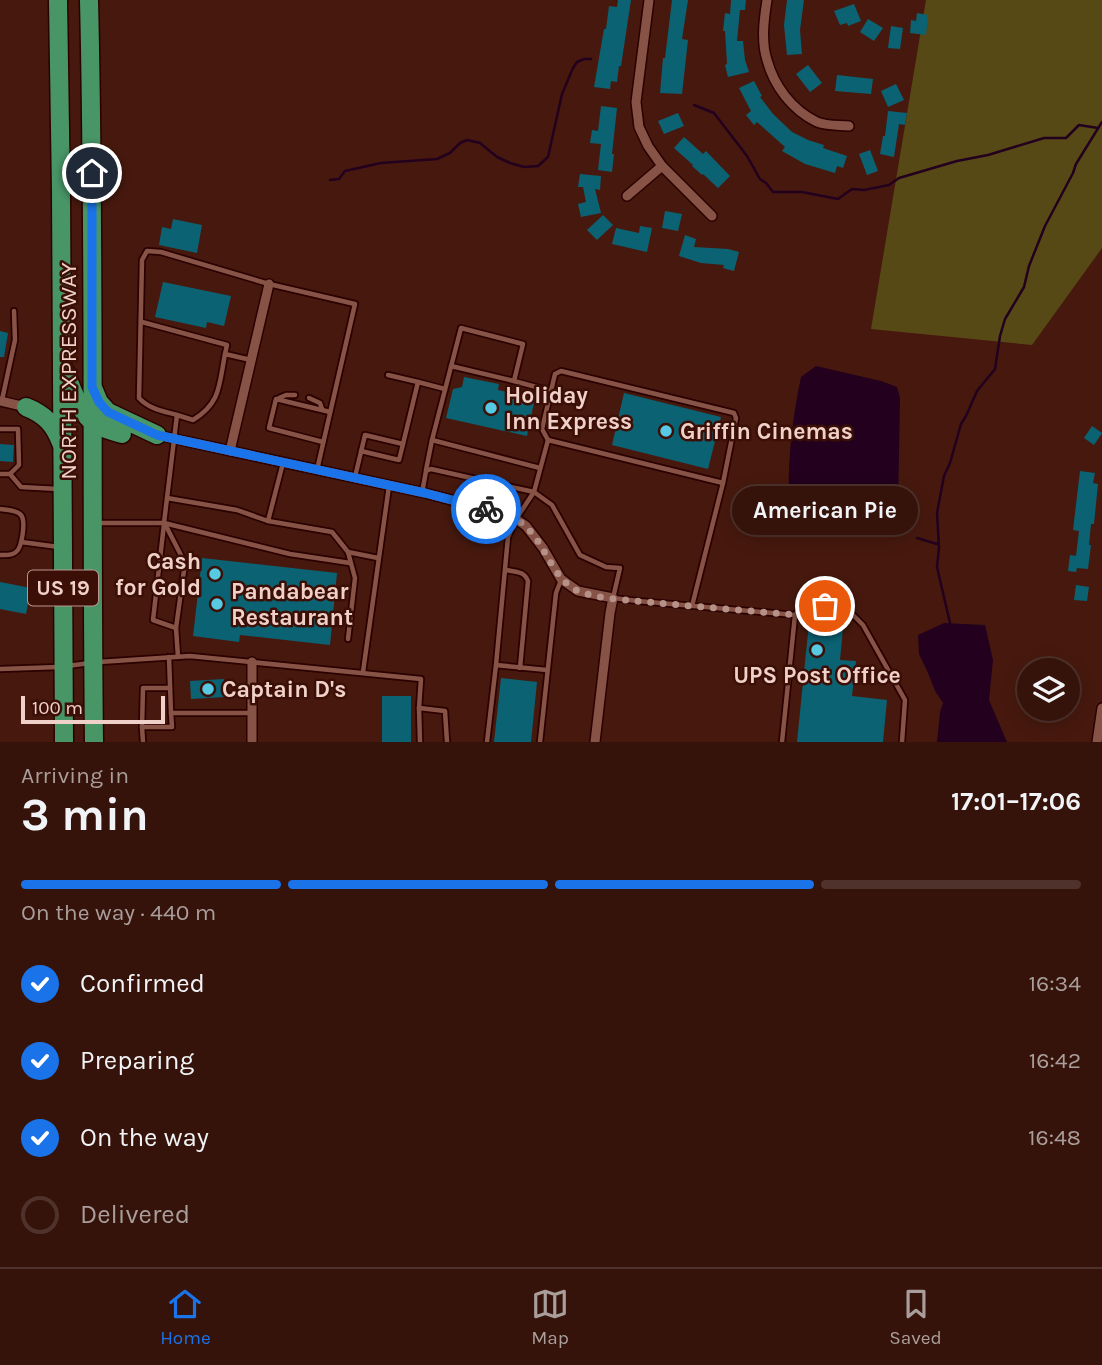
<!DOCTYPE html>
<html lang="en">
<head>
<meta charset="utf-8">
<style>
  :root { --surface:#35130a; --page:#3d1c13; --text:#f1f3f6; --muted:#aa9e9c; --line:#4f322b; --accent:#1a73e8 }
  body { margin:0; font-family:Karla,sans-serif; background:var(--page); color:var(--text); height:100vh; display:flex; flex-direction:column; font-size:26px; white-space:nowrap }
  * { box-sizing:border-box; margin:0 }
  p { font-size:23px; color:var(--muted) }
  .icon { flex:none; width:38px; height:38px; fill:none; stroke:currentColor; stroke-width:2; stroke-linecap:round; stroke-linejoin:round }
  .map { position:relative; height:742px; overflow:hidden }
  .drawer { display:flex; flex-direction:column; background:var(--surface); flex:1 }
  .drawer>* { flex:none }
  .buttons { position:absolute; left:1017px; top:658px; display:grid; gap:14px }
  .buttons a { display:grid; place-items:center; width:63px; height:63px; border-radius:50%; background:var(--surface); box-shadow:0 4px 18px #0003,0 0 0 2px var(--line); font-size:35px }
  .scale { position:absolute; left:21px; bottom:18px; width:144px; box-sizing:border-box; padding-left:7px; border:4px solid #f0d1c9; border-top:0; font-size:19px; line-height:24px; white-space:nowrap; color:#f0d1c9; -webkit-text-stroke:5px #3b0f05; paint-order:stroke }
  .pin { position:absolute; display:grid; place-items:center; width:60px; height:60px; color:#fff; margin:-30px; border:4px solid #fff; border-radius:50%; box-shadow:0 2px 7px #0007 }
  .courier { position:absolute; display:grid; place-items:center; width:70px; height:70px; margin:-35px; border:5px solid #1a73e8; border-radius:50%; background:#fff; color:#222; box-shadow:0 2px 9px #0007 }
  .bubble { position:absolute; height:49px; border-radius:24px; background:var(--surface); box-shadow:0 4px 18px #0003,0 0 0 2px var(--line); font-size:23px; font-weight:700; line-height:49px; text-align:center }
  .summary em { font-style:normal; font-weight:700 }
  .summary div { display:flex; flex-direction:column-reverse }
  .summary { display:flex; align-items:center; justify-content:space-between; height:119px; padding:0 21px }
  h1 { font-size:46px; font-weight:700; line-height:52px }
  .bar { display:grid; grid-template-columns:repeat(4,1fr); gap:10px 7px; align-content:center; height:84px; padding:0 21px }
  .bar i { height:9px; border-radius:5px; background:var(--line) }
  .bar .on { background:var(--accent) }
  .bar p { grid-column:span 4 }
  ol { padding:0 21px; list-style:none }
  li { display:flex; align-items:center; gap:21px; height:77px }
  li p { margin-inline-start:auto }
  li .icon { padding:7px; border-radius:50%; background:var(--accent); color:#fff; stroke-width:4 }
  li:last-child { color:var(--muted) }
  li i { width:38px; height:38px; border:4px solid var(--line); border-radius:50% }
  .menu { display:flex; justify-content:space-around; align-items:center; height:98px; border-top:2px solid var(--line); background:var(--surface); font-size:19px; color:var(--muted) }
  .menu a { display:grid; justify-items:center; gap:4px }
  .menu .on { color:var(--accent) }
  .map>svg:first-child { display:block }
  .green { fill:#564915 }
  .water { fill:#23001e }
  .lines { fill:none; stroke-linecap:round; stroke-linejoin:round }
  .stream { stroke:#23001e; stroke-width:2.5 }
  .building { fill:#0b6273 }
  .lane-casing { stroke:#2b0100; stroke-width:8 }
  .street-casing { stroke:#2b0100; stroke-width:12 }
  .highway-casing { stroke:#2b0100; stroke-width:21 }
  .lane { stroke:#875346; stroke-width:4.5 }
  .street { stroke:#875346; stroke-width:9 }
  .highway { stroke:#489566; stroke-width:18 }
  .done { stroke:#b59188; stroke-width:7; stroke-dasharray:0 12.6 }
  .route { stroke:#1a73e8; stroke-width:9 }
  .poi-dot { fill:#57c9e2; stroke:#3b0f05; stroke-width:2.5 }
  .labels { text-anchor:middle; stroke-width:5; stroke-linejoin:round; paint-order:stroke }
  .shield { fill:#3b0f05; stroke:#ba978e; stroke-width:2 }
  .shield-label { font-size:21px; font-weight:bold; fill:#f0d1c9 }
  .street-label { font-size:23px; fill:#f0d1c9; stroke:#3b0f05 }
  .poi-label { font-size:23px; font-weight:bold; fill:#f0d1c9; stroke:#3b0f05; text-anchor:start }
</style>
</head>
<body>
<div class="map">
<svg width="1102" height="742" viewBox="0 0 1102 742">
  <rect width="100%" height="100%" fill="#47190e"/>
  <path class="green" d="M926,0h176v248l-70,97 -161,-16z"/>
  <g class="water">
    <path d="M816,366l65,15 16,6 3,11 -2,110 -2,13 -7,7 -15,5 -84,-11c-4,-48 1,-98 11,-145z"/>
    <path d="M944,623l41,2 8,35 -4,40 18,42h-70l3,-30 3,-9 -8,-12 -7,-18 -9,-19 -1,-19z"/>
  </g>
  <g class="lines">
    <g class="stream">
      <path d="M694,105l20,8 33,43 13,23 6,4 7,9h29l36,7 14,-10 12,1 25,-5 10,-7 58,-17 31,-6 56,-17h22l13,-13 19,3"/>
      <path d="M330,180l9,-1 6,-8 36,-8 56,-4 13,-6 10,-10 7,-3 13,3 17,14 13,6 14,4 14,-1 10,-9 14,-63 11,-26 4,-6 7,-3h7"/>
      <path d="M889,528l4,2"/>
      <path d="M917,538l20,6"/>
      <path d="M950,623l-13,-56 2,-19 -2,-35 7,-37 6,-13 11,-39 5,-8 11,-25 18,-22 5,-33 5,-17 19,-32 5,-21 16,-40 28,-53 3,-9 26,-42"/>
    </g>
  </g>
  <g class="building">
    <path d="M618,0h13l-10,66h-2l-2,16 -6,-1 -1,8 -16,-2 10,-58h2l3,-23 8,1z"/>
    <path d="M672,0h16l-6,39 6,1 -6,54 -22,-1 3,-35h2z"/>
    <path d="M731,0h15l-1,10h-5l-3,31h6l2,19 4,12 -21,5 -3,-12 2,-1 -2,-33h-2l2,-18 5,1z"/>
    <path d="M787,0h17l-4,30 2,24 -15,1 -3,-30z"/>
    <path d="M854,4l7,17 -13,5 -1,-3 -7,2 -6,-14z"/>
    <path d="M917,13l11,2 -2,20 -16,-2 1,-13 5,1z"/>
    <path d="M868,19l15,9 -9,13 -14,-9z"/>
    <path d="M891,26l12,2 -3,21 -12,-1z"/>
    <path d="M808,65l14,18 -12,9 -14,-18z"/>
    <path d="M837,75l36,4 -2,15 -36,-3z"/>
    <path d="M754,81l8,15 -2,1 13,17 19,18 16,8 16,5 -1,3 24,8 -4,12 -6,-2 -2,7 -30,-9 -23,-13 3,-4 -28,-25 -3,3 -8,-10 5,-4 -12,-23z"/>
    <path d="M896,84l8,16 -16,7 -7,-16z"/>
    <path d="M601,106l16,2 -5,46h2l-2,18 -14,-2 3,-26 -11,-1 2,-13 6,1z"/>
    <path d="M888,111l19,2 -2,12 -6,-1 -5,33 -14,-3 3,-18h2z"/>
    <path d="M678,113l6,13 -20,8 -6,-13z"/>
    <path d="M684,137l19,17 3,-3 24,25 -12,12 -15,-14 -1,1 -10,-9 1,-1 -19,-17z"/>
    <path d="M870,150l8,21 -11,4 -8,-21z"/>
    <path d="M580,174l21,2 -1,14 -5,-1 6,24 -20,4 -3,-13 8,-2 -3,-15h-5z"/>
    <path d="M665,211l17,3 -4,17 -16,-3z"/>
    <path d="M603,215l10,10 -16,15 -10,-10z"/>
    <path d="M173,219l29,6 -5,28 -38,-8 3,-18 9,2z"/>
    <path d="M640,226l12,2 -5,24 -35,-8 4,-16 23,5z"/>
    <path d="M685,235l11,4 -2,8 34,2 11,3 -5,19 -11,-3 1,-3 -23,-2 -22,-7z"/>
    <path d="M163,282l68,14 -7,30 -17,-4 -1,6 -51,-11z"/>
    <path d="M0,331l8,2 -4,24h-4z"/>
    <path d="M464,377l35,7 -1,6 37,8 -8,38 -81,-18 7,-29 9,-2z"/>
    <path d="M624,393l97,24 -13,52 -96,-24z"/>
    <path d="M1092,426l10,7 -8,12 -10,-7z"/>
    <path d="M0,444l14,1 -1,17 -13,-1z"/>
    <path d="M1080,471l15,2 -2,10 5,1 -4,40h-3l-2,21h2l-3,24 -11,-1 -1,4 -8,-1 2,-16 6,1 3,-25 -6,-1z"/>
    <path d="M202,558l135,15 -7,72 -90,-10 -1,7 -46,-6z"/>
    <path d="M0,582l31,6 -5,26 -26,-5z"/>
    <path d="M1076,585l13,2 -2,14 -13,-1z"/>
    <path d="M810,613l34,4 -4,43 16,1 -4,35 35,4 -4,42h-86z"/>
    <path d="M501,678l36,4 -6,60h-37z"/>
    <path d="M224,679l1,18 -34,2 -1,-18z"/>
    <rect x="382" y="696" width="29" height="46"/>
  </g>
  <g class="lines">
    <g class="lane-casing">
      <g id="lane">
        <path d="M142,322l85,23 -2,9"/>
        <path d="M451,366l63,15"/>
        <path d="M388,375l30,7"/>
        <path d="M279,398l7,-3h9"/>
        <path d="M309,398l11,5 2,6"/>
        <path d="M2,400l13,-60 -1,-29"/>
        <path d="M177,415c-14,-4 -28,-6 -38,-17l3,-138 5,-9 14,1 108,32 86,20 -38,166"/>
        <path d="M0,429h18l1,36 -9,9"/>
        <path d="M432,440l108,28"/>
        <path d="M548,440l-6,-11 13,-55 6,-3 173,42 2,5 -13,65"/>
        <path d="M323,442l-54,-14 7,-29 54,13"/>
        <path d="M361,451l38,9 4,-16"/>
        <path d="M283,463l-15,58 64,11 16,20 30,6"/>
        <path d="M426,470l6,-30 29,-112 62,16 -9,37 37,10"/>
        <path d="M0,474h10l11,13 37,2"/>
        <path d="M355,477l10,-42 38,9 15,-62 27,7"/>
        <path d="M422,493l4,-22 5,-2 103,23 -18,27 -8,18 -12,128 51,5"/>
        <path d="M167,498l70,12 31,11"/>
        <path d="M0,509c6,1 17,1 21,6 5,6 1,33 -5,37 -5,4 -10,3 -16,3"/>
        <path d="M97,523h67l13,-108 16,5c28,-17 26,-35 32,-66l26,6"/>
        <path d="M164,523l126,31 60,9"/>
        <path d="M164,524l-11,96 23,8"/>
        <path d="M165,524l20,39 -9,65 2,29"/>
        <path d="M21,542l38,5"/>
        <path d="M506,570c10,2 18,1 22,11l-8,87"/>
        <path d="M692,606l31,-123 -175,-43 -14,52 18,13 28,50 26,12 14,1 -7,30 25,3 157,14 -13,127"/>
        <path d="M795,615l10,-10 41,3 17,17 42,75 -3,42"/>
        <path d="M348,639l7,-61 -7,-26"/>
        <path d="M169,657l2,56h80"/>
        <path d="M99,662l91,-6 231,23 -2,29 1,34"/>
        <path d="M67,666l23,-3"/>
        <path d="M0,669l59,-2"/>
        <path d="M363,672l26,-186"/>
        <path d="M419,708l26,3 2,31"/>
        <path d="M142,727l1,-39h27"/>
        <path d="M143,742l-1,-15h30l-1,-14"/>
        <path d="M487,742l9,-77"/>
        <path d="M540,742l16,-149 5,-13"/>
      </g>
    </g>
    <g class="street-casing">
      <g id="street">
        <path d="M649,0l-13,102 3,25 9,19 14,20 50,50"/>
        <path d="M767,0c-3,19 -6,41 0,60 7,26 25,50 50,62 9,4 22,3 32,4"/>
        <path d="M627,196l35,-30"/>
        <path d="M0,401l26,6"/>
        <path d="M157,435l268,58 76,20 15,6 10,7 17,22 18,31 17,12 35,7 -3,15 -15,129"/>
        <path d="M230,451l39,-167"/>
        <path d="M252,742v-80"/>
        <path d="M1097,742l5,-34"/>
      </g>
    </g>
    <g class="highway-casing">
      <g id="highway">
        <path d="M58,0l3,192 3,550"/>
        <path d="M89,0c6,247 2,495 5,742"/>
        <path d="M64,370c8,17 15,43 31,54 8,5 18,7 27,10"/>
        <path d="M94,390l5,12 9,10 49,23"/>
        <path d="M26,407c18,7 28,17 35,36"/>
      </g>
    </g>
    <use href="#lane" class="lane"/>
    <use href="#street" class="street"/>
    <use href="#highway" class="highway"/>
  </g>
  <g class="lines">
    <path class="done" d="M486,509c14,4 29,7 39,17 21,18 27,53 53,65 22,9 56,9 79,12 46,4 93,8 139,12l8,-10 21,1"/>
    <path class="route" d="M92,173v214l7,15 9,10 49,23 268,58 61,16"/>
  </g>
  <g class="poi-dot">
    <circle cx="491" cy="408" r="7"/>
    <circle cx="666" cy="431" r="7"/>
    <circle cx="215" cy="574" r="7"/>
    <circle cx="217" cy="604" r="7"/>
    <circle cx="817" cy="650" r="7"/>
    <circle cx="208" cy="689" r="7"/>
  </g>
  <g class="labels">
    <rect class="shield" x="28" y="570.5" width="70" height="35" rx="5"/>
    <g class="shield-label">
      <text x="63" y="595">US 19</text>
    </g>
    <g class="street-label">
      <text transform="translate(68 371) rotate(-90)" y="8">NORTH EXPRESSWAY</text>
    </g>
    <g class="poi-label">
      <text x="505" y="403">Holiday<tspan x="505" dy="26">Inn Express</tspan></text>
      <text x="680" y="439">Griffin Cinemas</text>
      <text x="201" y="569" text-anchor="end">Cash<tspan x="201" dy="26">for Gold</tspan></text>
      <text x="231" y="599">Pandabear<tspan x="231" dy="26">Restaurant</tspan></text>
      <text x="817" y="683" text-anchor="middle">UPS Post Office</text>
      <text x="222" y="697">Captain D's</text>
    </g>
  </g>
</svg>
<div class="buttons">
<a><svg class="icon" aria-label="layers" viewBox="0 0 24 24"><path d="M12 4l9 5-9 5-9-5zM3 14l9 5 9-5"/></svg></a>
</div>
<div class="scale">100 m</div>
<div class="pin" style="left:825px;top:606px;background:#ea580c"><svg class="icon" aria-label="bag" viewBox="0 0 24 24"><path d="M5 8h14l-1 12H6zM9 8a3 3 0 0 1 6 0"/></svg></div>
<div class="pin" style="left:92px;top:173px;background:#1f2937"><svg class="icon" aria-label="home" viewBox="0 0 24 24"><path d="M3 11l9-7 9 7M6 9v11h12V9"/></svg></div>
<div class="courier" style="left:486px;top:509px"><svg class="icon" aria-label="bike" viewBox="0 0 24 24"><circle cx="6" cy="16" r="4"/><circle cx="18" cy="16" r="4"/><path d="M6 16l4-8h5l3 8M10 8l3 8H6M13 5h3"/></svg></div>
<div class="bubble" style="left:732px;top:486px;width:186px">American Pie</div>
</div>
<section class="drawer">
<div class="summary"><div><h1>3 min</h1><p>Arriving in</p></div><em>17:01–17:06</em></div>
<div class="bar"><i class="on"></i><i class="on"></i><i class="on"></i><i></i><p>On the way · 440 m</p></div>
<ol>
<li><svg class="icon" aria-label="check" viewBox="0 0 24 24"><path d="M5 12l5 5 9-10"/></svg>Confirmed<p>16:34</p></li>
<li><svg class="icon" aria-label="check" viewBox="0 0 24 24"><path d="M5 12l5 5 9-10"/></svg>Preparing<p>16:42</p></li>
<li><svg class="icon" aria-label="check" viewBox="0 0 24 24"><path d="M5 12l5 5 9-10"/></svg>On the way<p>16:48</p></li>
<li><i></i>Delivered</li>
</ol>
</section>
<nav class="menu">
<a class="on"><svg class="icon" aria-label="home" viewBox="0 0 24 24"><path d="M3 11l9-7 9 7M6 9v11h12V9"/></svg>Home</a>
<a><svg class="icon" aria-label="map" viewBox="0 0 24 24"><path d="M3 6l6-2 6 2 6-2v14l-6 2-6-2-6 2zM9 4v14M15 6v14"/></svg>Map</a>
<a><svg class="icon" aria-label="saved" viewBox="0 0 24 24"><path d="M7 4h10v16l-5-4-5 4z"/></svg>Saved</a>
</nav>
</body>
</html>
